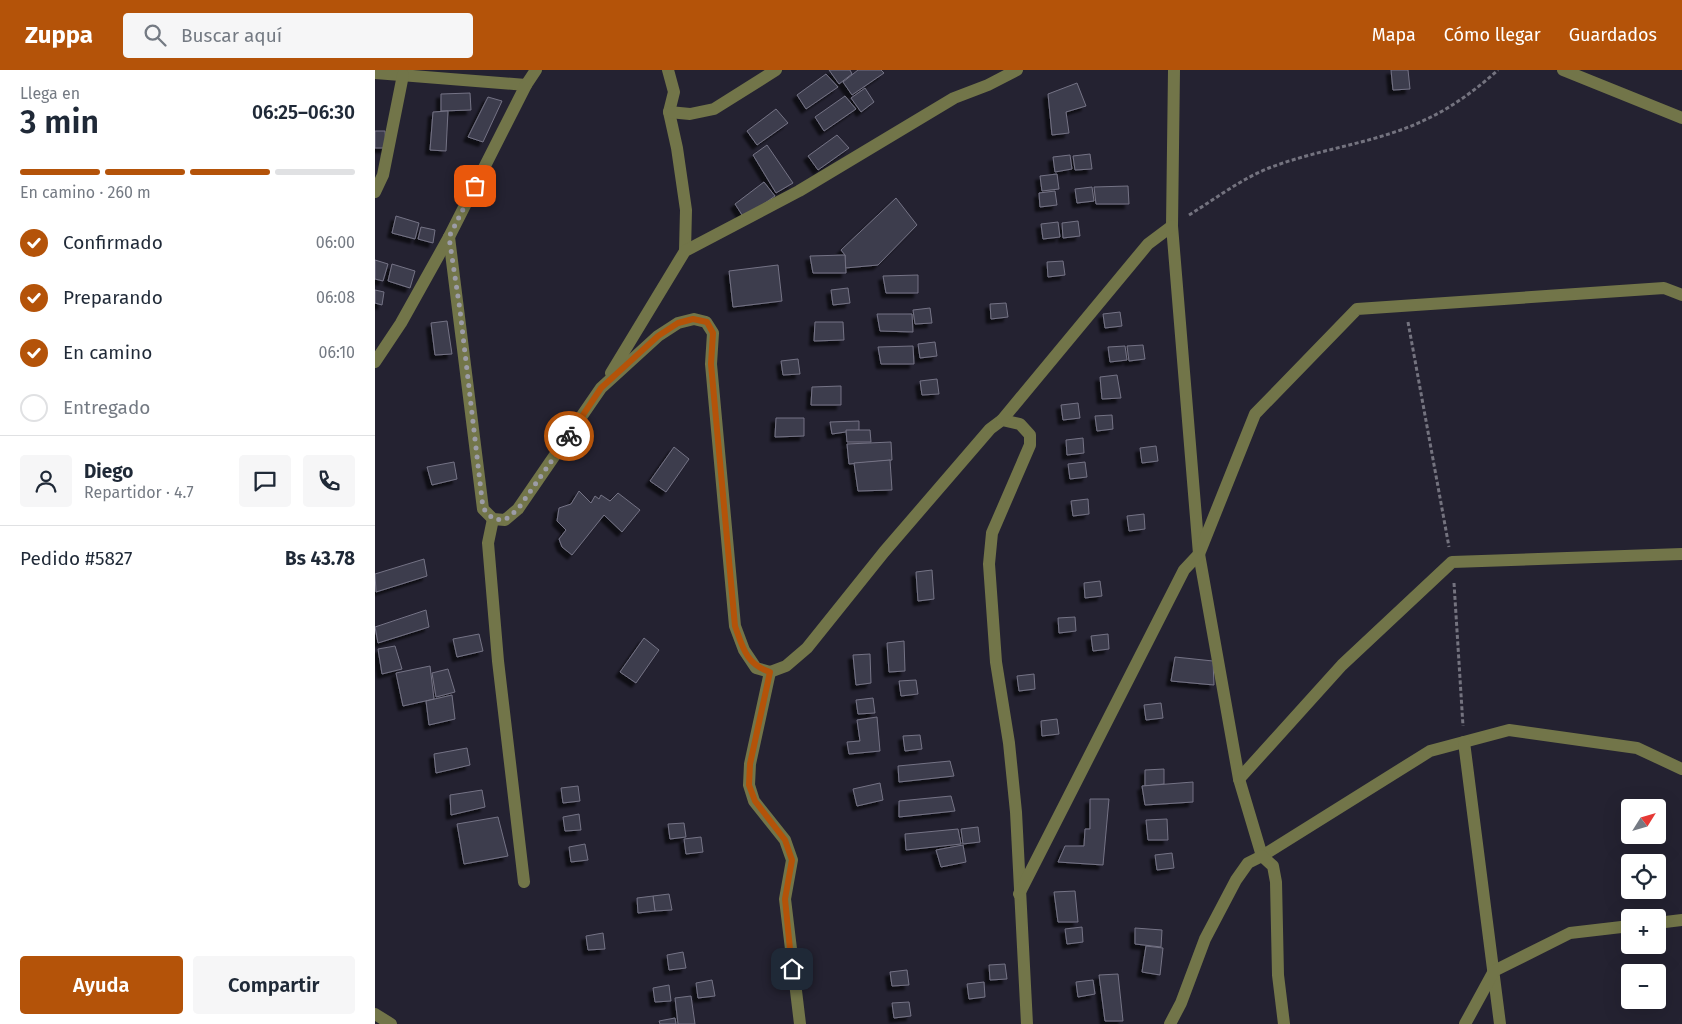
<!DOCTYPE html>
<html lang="es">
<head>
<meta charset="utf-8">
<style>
  :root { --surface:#fff; --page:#f6f6f7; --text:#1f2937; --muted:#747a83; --line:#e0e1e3; --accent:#b45309 }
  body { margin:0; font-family:"Fira Sans",sans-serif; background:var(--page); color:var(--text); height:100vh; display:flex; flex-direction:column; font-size:19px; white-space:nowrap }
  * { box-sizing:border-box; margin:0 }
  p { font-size:16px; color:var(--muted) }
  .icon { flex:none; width:28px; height:28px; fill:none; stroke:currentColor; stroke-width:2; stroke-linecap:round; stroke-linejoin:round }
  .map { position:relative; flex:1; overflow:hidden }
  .side { display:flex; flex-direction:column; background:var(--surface); width:375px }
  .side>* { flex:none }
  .needle { width:32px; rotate:53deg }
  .tools { position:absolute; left:1246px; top:729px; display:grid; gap:10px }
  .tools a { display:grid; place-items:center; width:45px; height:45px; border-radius:5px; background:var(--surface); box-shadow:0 5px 20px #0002; font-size:25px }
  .pin { position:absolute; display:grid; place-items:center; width:42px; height:42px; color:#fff; margin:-21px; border-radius:10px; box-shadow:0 2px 8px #0006 }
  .courier { position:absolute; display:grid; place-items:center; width:50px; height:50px; margin:-25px; border:4px solid #b45309; border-radius:50%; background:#fff; color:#222; box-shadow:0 1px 6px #0007 }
  .summary em { font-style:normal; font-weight:600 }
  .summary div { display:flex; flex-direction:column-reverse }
  .summary { display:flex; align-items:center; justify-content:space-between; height:85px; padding:0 20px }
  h1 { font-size:32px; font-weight:600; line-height:38px }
  .bar { display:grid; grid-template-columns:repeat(4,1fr); gap:8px 5px; align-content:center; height:60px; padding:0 20px }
  .bar i { height:6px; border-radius:4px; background:var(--line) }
  .bar .on { background:var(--accent) }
  .bar p { grid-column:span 4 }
  .line { display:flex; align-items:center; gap:12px; padding:0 20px; border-top:1px solid var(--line) }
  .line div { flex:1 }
  .round { display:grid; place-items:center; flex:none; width:52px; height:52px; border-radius:5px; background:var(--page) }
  ol { padding:0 20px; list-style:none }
  li { display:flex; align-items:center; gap:15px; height:55px }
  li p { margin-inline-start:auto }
  li .icon { padding:5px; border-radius:50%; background:var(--accent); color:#fff; stroke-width:4 }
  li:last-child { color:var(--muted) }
  li i { width:28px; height:28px; border:2px solid var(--line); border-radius:50% }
  .primary-button { display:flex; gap:10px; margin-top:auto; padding:10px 20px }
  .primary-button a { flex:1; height:58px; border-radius:5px; background:var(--accent); color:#fff; font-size:20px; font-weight:600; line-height:58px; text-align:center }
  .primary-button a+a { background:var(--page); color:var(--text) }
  header { display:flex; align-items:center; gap:30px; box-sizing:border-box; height:70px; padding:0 25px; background:var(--accent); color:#fff }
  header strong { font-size:24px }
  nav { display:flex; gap:28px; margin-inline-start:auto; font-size:18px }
  .search { width:350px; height:45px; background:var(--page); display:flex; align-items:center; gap:12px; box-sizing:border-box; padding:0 18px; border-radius:5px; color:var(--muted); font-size:19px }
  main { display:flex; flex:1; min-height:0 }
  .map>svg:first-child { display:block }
  .building { fill:#3e3d4d; stroke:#747385; filter:url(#shadow) }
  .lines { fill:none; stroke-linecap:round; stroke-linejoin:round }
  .path { stroke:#74737f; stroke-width:3; stroke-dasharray:4 2.5; stroke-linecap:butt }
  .minor { stroke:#727549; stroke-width:12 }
  .done { stroke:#9c9ca7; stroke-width:5; stroke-dasharray:0 9 }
  .route { stroke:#b45309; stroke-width:6 }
</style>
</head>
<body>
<header>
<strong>Zuppa</strong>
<div class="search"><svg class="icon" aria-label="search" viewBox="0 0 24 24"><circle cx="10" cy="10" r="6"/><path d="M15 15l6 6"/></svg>Buscar aquí</div>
<nav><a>Mapa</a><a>Cómo llegar</a><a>Guardados</a></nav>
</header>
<main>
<section class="side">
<div class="summary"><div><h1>3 min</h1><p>Llega en</p></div><em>06:25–06:30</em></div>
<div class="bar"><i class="on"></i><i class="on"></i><i class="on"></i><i></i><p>En camino · 260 m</p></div>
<ol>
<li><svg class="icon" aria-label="check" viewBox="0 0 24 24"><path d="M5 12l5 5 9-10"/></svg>Confirmado<p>06:00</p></li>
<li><svg class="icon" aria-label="check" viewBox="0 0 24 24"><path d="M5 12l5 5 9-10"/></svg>Preparando<p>06:08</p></li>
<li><svg class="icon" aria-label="check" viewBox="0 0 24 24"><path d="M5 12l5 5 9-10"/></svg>En camino<p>06:10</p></li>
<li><i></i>Entregado</li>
</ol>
<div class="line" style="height:90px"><a class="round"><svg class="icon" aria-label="person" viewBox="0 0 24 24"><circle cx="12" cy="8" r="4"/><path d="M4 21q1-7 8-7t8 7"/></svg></a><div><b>Diego</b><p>Repartidor · 4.7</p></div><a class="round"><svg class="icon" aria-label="chat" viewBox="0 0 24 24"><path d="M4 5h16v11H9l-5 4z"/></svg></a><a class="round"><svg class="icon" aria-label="phone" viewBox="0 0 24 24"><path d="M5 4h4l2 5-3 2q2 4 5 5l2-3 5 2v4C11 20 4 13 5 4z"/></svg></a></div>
<div class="line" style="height:65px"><div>Pedido #5827</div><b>Bs 43.78</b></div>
<div class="primary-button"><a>Ayuda</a><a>Compartir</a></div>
</section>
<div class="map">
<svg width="1307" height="954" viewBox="0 0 1307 954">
  <defs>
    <filter id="shadow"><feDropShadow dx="-4.5" dy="4.5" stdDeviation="1" flood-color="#0009"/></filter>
  </defs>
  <rect width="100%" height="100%" fill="#242231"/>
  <g class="building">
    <path d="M454,0h21l2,4 -13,10z"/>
    <path d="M483,0h23l3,3 -32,22 -9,-13z"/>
    <path d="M1016,0h17l2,19 -17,1z"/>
    <path d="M451,4l12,13 -32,22 -9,-14z"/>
    <path d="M702,13l9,23 -20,6 3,21 -17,2 -4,-41z"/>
    <path d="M490,18l9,14 -13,10 -10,-14z"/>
    <path d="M95,23l1,17 -30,1v-17z"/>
    <path d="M470,26l11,13 -32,22 -9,-14z"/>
    <path d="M113,27l14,4 -19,41 -15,-5z"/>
    <path d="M401,39l12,14 -31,22 -10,-14z"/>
    <path d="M73,41l-2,40 -16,-1 3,-38z"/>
    <path d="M0,61h10l1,17h-11z"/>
    <path d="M462,65l12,13 -31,22 -10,-14z"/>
    <path d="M392,75l26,38 -17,10 -23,-38z"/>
    <path d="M715,84l2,15 -17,1 -2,-14z"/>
    <path d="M695,85l2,14 -17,3 -2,-15z"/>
    <path d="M682,104l2,15 -17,2 -2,-15z"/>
    <path d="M389,112l11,14 -31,22 -9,-14z"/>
    <path d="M753,116l1,18h-33l-2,-17z"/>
    <path d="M717,117l2,14 -17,2 -2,-14z"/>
    <path d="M680,121l2,14 -17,2 -1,-14z"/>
    <path d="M521,128l21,27 -39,40 -33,3v-13l-4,-5z"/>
    <path d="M21,146l23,7 -4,16 -23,-6z"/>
    <path d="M703,151l2,15 -17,2 -1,-15z"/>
    <path d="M683,152l2,15 -17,2 -2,-15z"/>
    <path d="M46,157l14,3 -2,13 -15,-4z"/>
    <path d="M470,185l1,18h-33l-3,-17z"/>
    <path d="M0,190l13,4 -5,17 -8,-2z"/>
    <path d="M688,191l2,14 -17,2 -1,-15z"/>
    <path d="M17,194l23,7 -5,17 -22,-7z"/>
    <path d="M403,195l4,36 -49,6 -4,-36z"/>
    <path d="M543,205v18h-32l-3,-17z"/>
    <path d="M473,218l2,15 -17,2 -2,-15z"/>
    <path d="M0,220l9,2 -2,13 -7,-2z"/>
    <path d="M631,233l2,14 -17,2 -1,-15z"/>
    <path d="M555,238l2,15 -17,1 -2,-14z"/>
    <path d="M745,242l2,14 -17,2 -2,-14z"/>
    <path d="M502,244h35l1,18 -33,-1z"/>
    <path d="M72,251l5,33 -17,1 -4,-32z"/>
    <path d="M440,252h28l1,18 -30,1z"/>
    <path d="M560,272l2,14 -17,2 -2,-14z"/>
    <path d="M768,275l2,14 -16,2 -2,-15z"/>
    <path d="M538,276l1,18h-33l-3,-17z"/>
    <path d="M750,276l2,14 -17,2 -2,-15z"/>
    <path d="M423,289l2,15 -17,1 -2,-14z"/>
    <path d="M742,305l4,23 -19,1 -2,-22z"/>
    <path d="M562,309l2,15 -17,1 -2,-14z"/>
    <path d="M466,316v19h-30l1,-18z"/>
    <path d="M703,333l2,15 -17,2 -2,-15z"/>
    <path d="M737,345l1,14 -16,2 -2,-15z"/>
    <path d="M401,348h28v18l-29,1z"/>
    <path d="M484,351v9l-27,4 -2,-12z"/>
    <path d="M471,360h24l1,12h-24z"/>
    <path d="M708,368l1,15 -17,2 -1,-15z"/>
    <path d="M516,372l1,18 -43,4 -2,-20z"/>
    <path d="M781,376l2,15 -16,2 -2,-15z"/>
    <path d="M299,377l15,12 -23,33 -16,-11z"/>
    <path d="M515,390l2,30 -34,1 -4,-28z"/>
    <path d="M79,392l3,17 -25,6 -5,-18z"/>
    <path d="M710,392l2,15 -17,2 -2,-15z"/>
    <path d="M204,421l12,12 4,-7 4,3 2,-4 9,6 8,-8 22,17 -18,22 -18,-17 -32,40 -10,-8 -3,-8 7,-9 -9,-9 2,-13 12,-4z"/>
    <path d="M713,429l1,15 -16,2 -2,-15z"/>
    <path d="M769,444l1,15 -16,2 -2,-15z"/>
    <path d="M49,489l3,17 -51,16 -1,-18z"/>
    <path d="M557,500l2,29 -16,2 -2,-29z"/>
    <path d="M725,511l2,15 -17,2 -1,-15z"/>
    <path d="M51,540l3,17 -51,16 -3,-16z"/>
    <path d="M700,547l1,14 -17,2 -1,-15z"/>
    <path d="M104,564l4,17 -26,6 -4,-18z"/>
    <path d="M733,564l1,15 -16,2 -2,-15z"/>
    <path d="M269,568l15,12 -23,33 -16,-11z"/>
    <path d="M529,571l1,30 -16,1 -2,-29z"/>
    <path d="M20,576l7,23 -20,5 -4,-25z"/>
    <path d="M495,584l1,29 -15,2 -3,-30z"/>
    <path d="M800,587l38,4 1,24 -43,-4z"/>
    <path d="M55,596l4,33 -31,7 -7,-33z"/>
    <path d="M73,599l7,23 -19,5 -4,-24z"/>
    <path d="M659,604l1,15 -16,2 -2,-15z"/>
    <path d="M541,610l2,14 -17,2 -2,-15z"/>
    <path d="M77,625l3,24 -26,6 -3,-24z"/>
    <path d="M498,628l2,15 -17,1 -2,-14z"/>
    <path d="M786,633l2,15 -17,2 -2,-15z"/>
    <path d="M502,647l3,34 -31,3 -2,-12 13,-1 -3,-21z"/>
    <path d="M682,649l2,15 -17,2 -1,-15z"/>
    <path d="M545,665l2,14 -17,2 -2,-15z"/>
    <path d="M92,678l3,17 -34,8 -2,-19z"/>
    <path d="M575,691l4,15 -55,6 -1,-16z"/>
    <path d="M789,699v15l-19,2v-16z"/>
    <path d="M818,712v20l-48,3 -3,-19z"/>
    <path d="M505,713l3,17 -26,6 -4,-17z"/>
    <path d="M203,716l2,15 -17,2 -2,-15z"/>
    <path d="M107,720l3,17 -34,8 -1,-20z"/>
    <path d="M576,726l4,15 -56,6v-16z"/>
    <path d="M715,729h19l-6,66 -45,-3 7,-16h19l1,-17h5z"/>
    <path d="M204,744l2,16 -16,1 -2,-14z"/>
    <path d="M123,747l10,39 -44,8 -7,-40z"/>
    <path d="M792,749l1,21h-20l-2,-20z"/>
    <path d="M309,753l2,14 -16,2 -2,-15z"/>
    <path d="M603,757l2,15 -17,2 -2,-15z"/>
    <path d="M583,759l3,15 -55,6 -1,-16z"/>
    <path d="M326,767l2,15 -17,2 -2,-15z"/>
    <path d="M210,774l3,16 -17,2 -2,-15z"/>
    <path d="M588,775l3,17 -25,5 -5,-17z"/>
    <path d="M797,783l2,15 -17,2 -2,-15z"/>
    <path d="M700,821l3,31h-20l-4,-30z"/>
    <path d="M294,824l3,16 -17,1 -2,-15z"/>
    <path d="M278,826l2,15 -17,2 -1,-15z"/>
    <path d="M707,857l1,15 -16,2 -2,-15z"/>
    <path d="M760,858l27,2 -1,17 -26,-3z"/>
    <path d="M228,863l2,16 -17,1 -2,-14z"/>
    <path d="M771,876l17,2 -3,27 -18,-3z"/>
    <path d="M308,882l3,16 -17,2 -2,-15z"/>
    <path d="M630,894l2,15 -17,1 -1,-15z"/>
    <path d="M532,900l2,15 -17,1 -2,-14z"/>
    <path d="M743,904l5,47h-18l-6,-46z"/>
    <path d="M337,910l3,16 -17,2 -2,-15z"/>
    <path d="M718,910l2,14 -17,3 -2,-15z"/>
    <path d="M609,912l1,15 -16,2 -2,-15z"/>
    <path d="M294,915l2,16 -16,1 -2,-14z"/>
    <path d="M316,926l4,28h-17l-3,-26z"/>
    <path d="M534,932l2,14 -17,2 -2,-15z"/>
    <path d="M300,948l1,6h-16l-1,-3z"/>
  </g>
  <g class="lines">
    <g class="path">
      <path d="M814,145c26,-16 52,-36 80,-47 52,-20 110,-25 160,-50 25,-12 49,-30 69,-48"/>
      <path d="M1033,252l41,225"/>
      <path d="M1079,513l9,143"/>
    </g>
    <g class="minor">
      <path d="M293,0l6,22 -5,20 8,36 9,62 -1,41"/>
      <path d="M799,0l-2,156 27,328 40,225 23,77 168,-105 79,-21 128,18 45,21"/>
      <path d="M1188,0l119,48"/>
      <path d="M0,3l151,12"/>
      <path d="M294,42l21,2 24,-5 62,-39"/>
      <path d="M0,122l8,-17 20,-100"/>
      <path d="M74,167l34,272 10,10 12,1 13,-11 83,-121 57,-52 20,-13 16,-4 12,3 7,11 -2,31 24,262 9,24 12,18 14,4 16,-6 21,-18 77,-96 106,-123 12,-9 18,4 10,11v10l-38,88 -3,31 7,98 13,81 7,69 11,212"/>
      <path d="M0,292l26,-39 48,-86 77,-152 10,-15"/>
      <path d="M236,303l74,-122 114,-60 155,-93 34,-13 29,-15"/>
      <path d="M627,350l146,-176 24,-18"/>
      <path d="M118,449l-5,24 10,118 26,221"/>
      <path d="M395,602l-20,92 -1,21 5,16 31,39 7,20 -7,39 15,125"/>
      <path d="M1089,672l36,282"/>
      <path d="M864,709l103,-114 110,-103 230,-8"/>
      <path d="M644,824l165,-324 15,-16 56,-140 102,-105 307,-21 18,7"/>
      <path d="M1282,853l25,-3"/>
      <path d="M0,944l16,10"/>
      <path d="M795,954l11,-21 24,-64 31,-59 12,-17 14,-7 11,10 3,16 2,93 6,49"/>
      <path d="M1090,954l29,-53 76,-38 60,-7"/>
    </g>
  </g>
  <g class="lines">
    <path class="done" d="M100,116l-26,51 11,73 23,198 10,11 12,1 13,-11 51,-73"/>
    <path class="route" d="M194,366l32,-48 57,-52 20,-13 15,-4 14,3 6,11 -2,31 24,262c8,22 11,38 35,46l-20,92 -1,21 6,16 30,39 7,20 -7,39 7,70"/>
  </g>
</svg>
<div class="tools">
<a><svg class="needle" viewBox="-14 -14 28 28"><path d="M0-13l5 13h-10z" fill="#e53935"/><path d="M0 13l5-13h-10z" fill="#747a83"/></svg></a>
<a><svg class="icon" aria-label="locate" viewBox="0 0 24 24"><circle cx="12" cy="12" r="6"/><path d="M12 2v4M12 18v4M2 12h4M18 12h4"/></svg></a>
<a>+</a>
<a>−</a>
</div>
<div class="pin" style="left:100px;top:116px;background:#ea580c"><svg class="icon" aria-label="bag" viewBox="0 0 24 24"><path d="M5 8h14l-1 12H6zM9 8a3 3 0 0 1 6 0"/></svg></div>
<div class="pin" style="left:417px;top:899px;background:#1f2937"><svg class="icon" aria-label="home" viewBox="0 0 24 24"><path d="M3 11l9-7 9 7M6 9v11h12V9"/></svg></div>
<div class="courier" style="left:194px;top:366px"><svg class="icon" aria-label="bike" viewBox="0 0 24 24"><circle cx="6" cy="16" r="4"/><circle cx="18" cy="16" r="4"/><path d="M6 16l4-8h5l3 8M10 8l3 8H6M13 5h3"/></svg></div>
</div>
</main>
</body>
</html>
